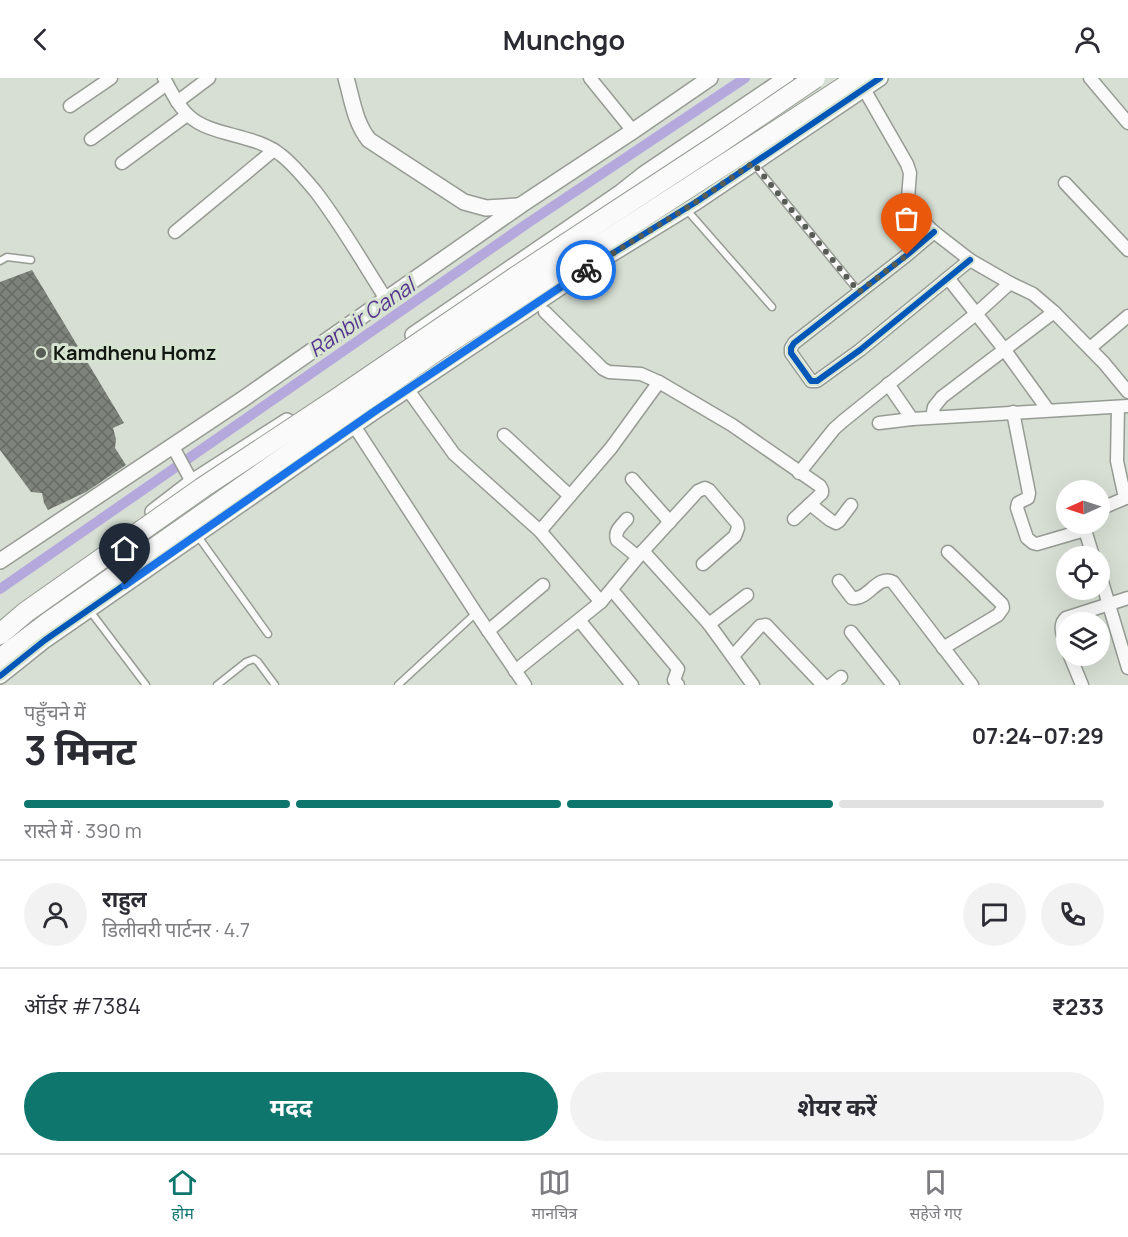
<!DOCTYPE html>
<html lang="hi">
<head>
<meta charset="utf-8">
<style>
  :root { --surface:#fff; --page:#f2f2f3; --text:#2b2b33; --muted:#7c7c81; --line:#e1e1e2; --accent:#0f766e }
  body { margin:0; font-family:Manrope,"Noto Sans Devanagari",sans-serif; background:var(--page); color:var(--text); height:100vh; display:flex; flex-direction:column; font-size:22px; white-space:nowrap }
  * { box-sizing:border-box; margin:0 }
  p { font-size:20px; color:var(--muted) }
  .icon { flex:none; width:33px; height:33px; fill:none; stroke:currentColor; stroke-width:2; stroke-linecap:round; stroke-linejoin:round }
  .map { position:relative; height:607px; overflow:hidden }
  .sheet { display:flex; flex-direction:column; background:var(--surface); flex:1 }
  .sheet>* { flex:none }
  .needle { width:39px; rotate:267deg }
  .buttons { position:absolute; left:1056px; top:402px; display:grid; gap:12px }
  .buttons a { display:grid; place-items:center; width:54px; height:54px; border-radius:50%; background:var(--surface); box-shadow:0 6px 24px #0002; font-size:30px }
  .pin { position:absolute; display:grid; place-items:center; width:51px; height:51px; color:#fff; margin:-62px -26px; border-radius:50% 50% 50% 0; rotate:-45deg; box-shadow:0 0 6px #0007 }
  .pin .icon { rotate:45deg }
  .courier { position:absolute; display:grid; place-items:center; width:60px; height:60px; margin:-30px; border:4px solid #1a73e8; border-radius:50%; background:#fff; color:#222; box-shadow:0 2px 8px #0007 }
  .overview em { font-style:normal; font-weight:700 }
  .overview div { display:flex; flex-direction:column-reverse }
  .overview { display:flex; align-items:center; justify-content:space-between; height:102px; padding:0 24px }
  h1 { font-size:39px; font-weight:700; line-height:45px }
  .bar { display:grid; grid-template-columns:repeat(4,1fr); gap:9px 6px; align-content:center; height:72px; padding:0 24px }
  .bar i { height:8px; border-radius:4px; background:var(--line) }
  .bar .active { background:var(--accent) }
  .bar p { grid-column:span 4 }
  .line { display:flex; align-items:center; gap:15px; padding:0 24px; border-top:2px solid var(--line) }
  .line div { flex:1 }
  .round { display:grid; place-items:center; flex:none; width:63px; height:63px; border-radius:32px; background:var(--page) }
  .button { display:flex; gap:12px; margin-top:auto; padding:12px 24px }
  .button a { flex:1; height:69px; border-radius:36px; background:var(--accent); color:#fff; font-size:24px; font-weight:700; line-height:69px; text-align:center }
  .button a+a { background:var(--page); color:var(--text) }
  header { display:flex; justify-content:space-between; align-items:center; height:78px; padding:0 24px; background:var(--surface); font-size:27px; font-weight:700 }
  .dock { display:flex; justify-content:space-around; align-items:center; height:84px; border-top:2px solid var(--line); background:var(--surface); font-size:16px; color:var(--muted) }
  .dock a { display:grid; justify-items:center; gap:3px }
  .dock .active { color:var(--accent) }
  .map>svg:first-child { display:block }
  .lines { fill:none; stroke-linecap:round; stroke-linejoin:round }
  .canal { stroke:#b5a8dc; stroke-width:10 }
  .building { fill:url(#building-cross-hatch) }
  .service-casing { stroke:#969b94; stroke-width:9 }
  .minor-casing { stroke:#969b94; stroke-width:15 }
  .tertiary-casing { stroke:#969b94; stroke-width:18 }
  .service { stroke:#f9faf9; stroke-width:6 }
  .minor { stroke:#f9faf9; stroke-width:12 }
  .tertiary { stroke:#f9faf9; stroke-width:15 }
  .trunk-bridge-casing { stroke:#969b94; stroke-width:22; stroke-linecap:butt }
  .trunk-bridge { stroke:#f9faf9; stroke-width:20 }
  .cycleway-casing { stroke:#d6e3d0; stroke-width:10 }
  .cycleway { stroke:#0057b8; stroke-width:6 }
  .done { stroke:#575c55; stroke-width:6; stroke-dasharray:0 10.8 }
  .route { stroke:#1a73e8; stroke-width:8 }
  .poi-dot { fill:#575c55; stroke:#d6e3d0; stroke-width:2 }
  .labels { text-anchor:middle; stroke-width:6; stroke-linejoin:round; paint-order:stroke }
  .poi-label { font-size:20px; font-weight:bold; fill:#121610; stroke:#d6e3d0; text-anchor:start }
  .water-label { font-size:21px; font-style:italic; fill:#54338f; stroke:#d6e3d0 }
</style>
</head>
<body>
<header><svg class="icon" aria-label="back" viewBox="0 0 24 24"><path d="M15 5l-7 7 7 7"/></svg>Munchgo<svg class="icon" aria-label="person" viewBox="0 0 24 24"><circle cx="12" cy="8" r="4"/><path d="M4 21q1-7 8-7t8 7"/></svg></header>
<div class="map">
<svg width="1128" height="607" viewBox="0 0 1128 607">
  <defs>
    <pattern id="building-cross-hatch" width="8" height="8" patternUnits="userSpaceOnUse" patternTransform="scale(1.5)"><rect width="8" height="8" fill="#7e847c"/><path d="M0 0l8 8M0 8l8-8" fill="none" stroke="#666b64"/></pattern>
  </defs>
  <rect width="100%" height="100%" fill="#d7dfd4"/>
  <g class="lines">
    <path class="canal" d="M0,511l528,-366 217,-145"/>
  </g>
  <path class="building" d="M32,192l92,153 -11,5 3,11 -1,9 11,17 -40,27 -38,18 -4,-7 -2,-10 -11,-1 -31,-42v-168z"/>
  <g class="lines">
    <g class="service-casing">
      <g id="service">
        <path d="M753,85l106,129"/>
        <path d="M686,131l86,98"/>
        <path d="M0,183l7,-4 24,3"/>
        <path d="M197,457l71,99"/>
        <path d="M90,533l56,74"/>
        <path d="M217,607l29,-23 8,-3 4,3 17,23"/>
        <path d="M398,607l78,-72"/>
      </g>
    </g>
    <g class="minor-casing">
      <g id="minor">
        <path d="M164,0c7,13 14,28 25,38 23,21 65,17 92,39 13,10 24,24 35,37 26,34 47,71 70,107"/>
        <path d="M590,0l43,53"/>
        <path d="M1090,0l38,45"/>
        <path d="M864,11l43,75 3,9 -2,25 1,8 4,6 21,20 36,28 40,23 23,11 21,18 50,51 24,29"/>
        <path d="M177,24l32,-24"/>
        <path d="M70,28l41,-28"/>
        <path d="M91,61l76,-55"/>
        <path d="M122,85l65,-48"/>
        <path d="M1065,105l63,67"/>
        <path d="M175,154l99,-82"/>
        <path d="M934,154l-27,23 -113,88 -3,5v5l20,28h6l43,-31 110,-90"/>
        <path d="M948,200l56,71 44,61"/>
        <path d="M545,234l58,57 6,3 32,2 18,8 73,43 88,61 2,4v3l-28,26"/>
        <path d="M1090,270l38,-32"/>
        <path d="M888,306l24,35"/>
        <path d="M411,316l43,60 86,77 61,71"/>
        <path d="M1118,329l-1,54 8,37"/>
        <path d="M1013,334l16,81 -1,5 -10,5 -1,5 10,30 6,5 4,1 48,-14"/>
        <path d="M932,339l2,-10 8,-10 112,-85"/>
        <path d="M349,340l127,195 49,72"/>
        <path d="M879,345l33,-4 216,-13"/>
        <path d="M504,357l66,61"/>
        <path d="M172,367l20,37"/>
        <path d="M799,395l35,-44 9,-8 134,-108 33,-30"/>
        <path d="M632,401l38,43"/>
        <path d="M810,426l20,16 6,3 3,-2 12,-16"/>
        <path d="M1100,431l28,-12"/>
        <path d="M627,441c-6,7 -13,12 -10,21l21,17"/>
        <path d="M1085,446v6l8,26"/>
        <path d="M540,453l71,-83 48,-66"/>
        <path d="M643,473l66,73 44,61"/>
        <path d="M1100,497l28,93"/>
        <path d="M839,503l13,17c16,3 25,-24 41,-16l79,103"/>
        <path d="M612,512l63,75 3,4 -4,11 4,5"/>
        <path d="M579,542l53,65"/>
        <path d="M709,546l38,-29"/>
        <path d="M488,553l55,-46"/>
        <path d="M851,554l42,53"/>
        <path d="M1066,567c-3,-9 -8,-20 0,-27l62,-20"/>
        <path d="M943,570l55,-33 5,-7 -1,-4 -54,-52"/>
        <path d="M733,578l27,-30 6,-1 57,60"/>
        <path d="M1070,578l12,29"/>
        <path d="M515,593l86,-69 42,-51 55,-60 7,-3 4,2 28,33 1,5 -3,8 -32,28"/>
        <path d="M831,607l10,-8"/>
      </g>
    </g>
    <g class="tertiary-casing">
      <g id="tertiary">
        <path d="M346,0c6,21 9,45 23,62l95,62 22,6 32,-2"/>
        <path d="M413,257l207,-142 24,-19 142,-96"/>
        <path d="M153,434l39,-30 95,-61"/>
        <path d="M0,483l243,-162 278,-194 112,-74 77,-53"/>
        <path d="M0,598l45,-36 330,-229 217,-145 104,-64 184,-124"/>
      </g>
    </g>
    <use href="#service" class="service"/>
    <use href="#minor" class="minor"/>
    <use href="#tertiary" class="tertiary"/>
    <g class="trunk-bridge-casing">
      <g id="trunk-bridge">
        <path d="M0,556l26,-22 176,-124 136,-90 182,-124 198,-130 97,-66"/>
        <path d="M0,581l49,-37 390,-273 419,-271"/>
      </g>
    </g>
    <use href="#trunk-bridge" class="trunk-bridge"/>
    <g class="cycleway-casing">
      <g id="cycleway">
        <path d="M934,154l-27,23 -113,88 -3,5v5l20,28h6l43,-31 110,-90"/>
        <path d="M0,598l45,-36 330,-229 217,-145 104,-64 184,-124"/>
      </g>
    </g>
    <use href="#cycleway" class="cycleway"/>
  </g>
  <g class="lines">
    <path class="done" d="M586,192l110,-68 57,-39 106,129 48,-37"/>
    <path class="route" d="M125,507l250,-174 211,-141"/>
  </g>
  <circle class="poi-dot" cx="41" cy="275" r="6"/>
  <g class="labels">
    <g class="poi-label">
      <text x="53" y="282">Kamdhenu Homz</text>
    </g>
    <g class="water-label">
      <text transform="translate(362 240) rotate(-34)" y="7">Ranbir Canal</text>
    </g>
  </g>
</svg>
<div class="buttons">
<a><svg class="needle" viewBox="-14 -14 28 28"><path d="M0-13l5 13h-10z" fill="#e53935"/><path d="M0 13l5-13h-10z" fill="#7c7c81"/></svg></a>
<a><svg class="icon" aria-label="locate" viewBox="0 0 24 24"><circle cx="12" cy="12" r="6"/><path d="M12 2v4M12 18v4M2 12h4M18 12h4"/></svg></a>
<a><svg class="icon" aria-label="layers" viewBox="0 0 24 24"><path d="M12 4l9 5-9 5-9-5zM3 14l9 5 9-5"/></svg></a>
</div>
<div class="pin" style="left:907px;top:177px;background:#ea580c"><svg class="icon" aria-label="bag" viewBox="0 0 24 24"><path d="M5 8h14l-1 12H6zM9 8a3 3 0 0 1 6 0"/></svg></div>
<div class="pin" style="left:125px;top:507px;background:#1f2937"><svg class="icon" aria-label="home" viewBox="0 0 24 24"><path d="M3 11l9-7 9 7M6 9v11h12V9"/></svg></div>
<div class="courier" style="left:586px;top:192px"><svg class="icon" aria-label="bike" viewBox="0 0 24 24"><circle cx="6" cy="16" r="4"/><circle cx="18" cy="16" r="4"/><path d="M6 16l4-8h5l3 8M10 8l3 8H6M13 5h3"/></svg></div>
</div>
<section class="sheet">
<div class="overview"><div><h1>3 मिनट</h1><p>पहुँचने में</p></div><em>07:24–07:29</em></div>
<div class="bar"><i class="active"></i><i class="active"></i><i class="active"></i><i></i><p>रास्ते में · 390 m</p></div>
<div class="line" style="height:108px"><a class="round"><svg class="icon" aria-label="person" viewBox="0 0 24 24"><circle cx="12" cy="8" r="4"/><path d="M4 21q1-7 8-7t8 7"/></svg></a><div><b>राहुल</b><p>डिलीवरी पार्टनर · 4.7</p></div><a class="round"><svg class="icon" aria-label="chat" viewBox="0 0 24 24"><path d="M4 5h16v11H9l-5 4z"/></svg></a><a class="round"><svg class="icon" aria-label="phone" viewBox="0 0 24 24"><path d="M5 4h4l2 5-3 2q2 4 5 5l2-3 5 2v4C11 20 4 13 5 4z"/></svg></a></div>
<div class="line" style="height:78px"><div>ऑर्डर #7384</div><b>₹233</b></div>
<div class="button"><a>मदद</a><a>शेयर करें</a></div>
</section>
<nav class="dock">
<a class="active"><svg class="icon" aria-label="home" viewBox="0 0 24 24"><path d="M3 11l9-7 9 7M6 9v11h12V9"/></svg>होम</a>
<a><svg class="icon" aria-label="map" viewBox="0 0 24 24"><path d="M3 6l6-2 6 2 6-2v14l-6 2-6-2-6 2zM9 4v14M15 6v14"/></svg>मानचित्र</a>
<a><svg class="icon" aria-label="saved" viewBox="0 0 24 24"><path d="M7 4h10v16l-5-4-5 4z"/></svg>सहेजे गए</a>
</nav>
</body>
</html>
